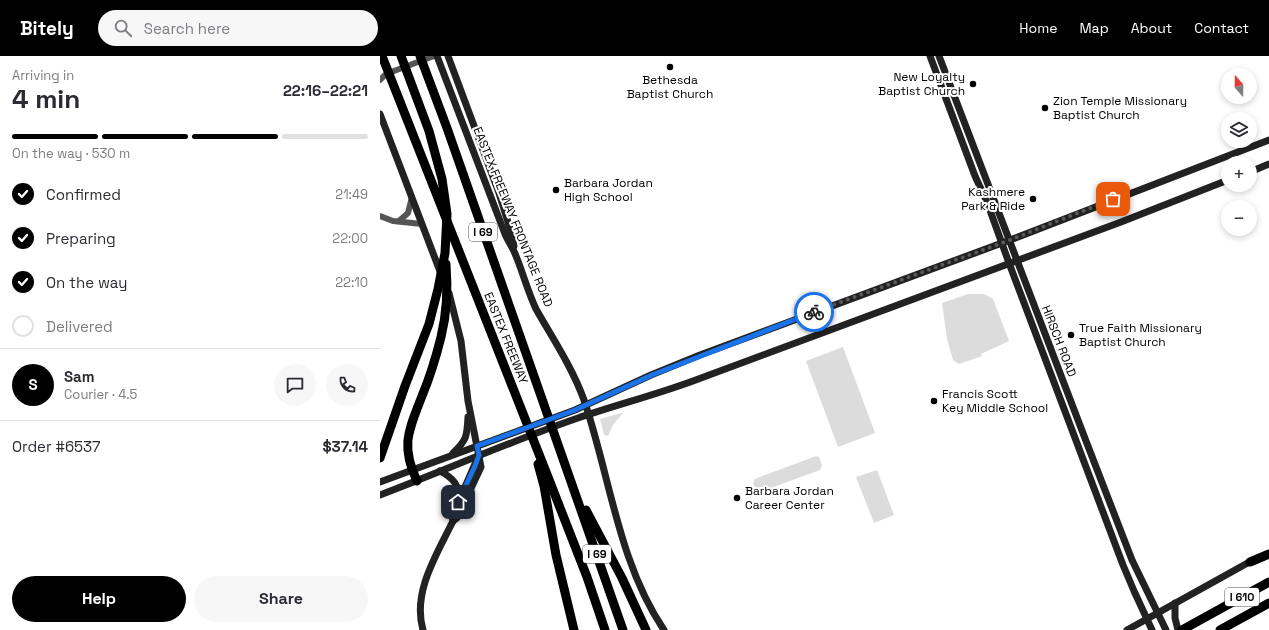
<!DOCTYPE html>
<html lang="en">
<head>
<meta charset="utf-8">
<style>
  :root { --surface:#fff; --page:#f7f7f7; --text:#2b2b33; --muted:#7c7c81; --line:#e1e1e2; --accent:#000 }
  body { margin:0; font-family:"Space Grotesk",sans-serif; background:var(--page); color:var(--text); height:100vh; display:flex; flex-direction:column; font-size:15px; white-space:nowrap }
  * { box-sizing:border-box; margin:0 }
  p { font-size:13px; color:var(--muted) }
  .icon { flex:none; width:22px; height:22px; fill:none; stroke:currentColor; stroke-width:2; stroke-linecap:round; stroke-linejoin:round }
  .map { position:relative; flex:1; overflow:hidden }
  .drawer { display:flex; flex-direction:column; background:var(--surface); width:380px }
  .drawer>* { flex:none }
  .needle { width:26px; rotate:340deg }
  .fabs { position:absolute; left:841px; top:12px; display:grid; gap:8px }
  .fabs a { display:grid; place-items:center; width:36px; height:36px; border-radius:50%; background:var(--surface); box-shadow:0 2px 6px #0003; font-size:20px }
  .pin { position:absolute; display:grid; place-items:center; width:34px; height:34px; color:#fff; margin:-17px; border-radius:8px; box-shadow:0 2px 6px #0006 }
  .courier { position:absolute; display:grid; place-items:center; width:40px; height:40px; margin:-20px; border:3px solid #1a73e8; border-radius:50%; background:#fff; color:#222; box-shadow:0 1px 5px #0007 }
  .head em { font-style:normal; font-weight:700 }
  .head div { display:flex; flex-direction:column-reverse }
  .head { display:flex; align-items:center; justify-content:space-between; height:68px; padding:0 12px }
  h1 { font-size:26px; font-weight:700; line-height:30px }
  .bar { display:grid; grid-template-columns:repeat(4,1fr); gap:6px 4px; align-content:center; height:48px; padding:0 12px }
  .bar i { height:5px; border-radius:3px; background:var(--line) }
  .bar .on { background:var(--accent) }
  .bar p { grid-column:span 4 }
  .line { display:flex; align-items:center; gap:10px; padding:0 12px; border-top:1px solid var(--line) }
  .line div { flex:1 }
  .round { display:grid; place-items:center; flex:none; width:42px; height:42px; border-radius:21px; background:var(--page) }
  ol { padding:0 12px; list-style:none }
  li { display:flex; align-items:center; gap:12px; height:44px }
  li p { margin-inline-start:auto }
  li .icon { padding:4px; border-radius:50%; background:var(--accent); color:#fff; stroke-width:4 }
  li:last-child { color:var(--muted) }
  li i { width:22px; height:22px; border:2px solid var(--line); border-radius:50% }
  .cta { display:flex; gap:8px; margin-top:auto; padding:8px 12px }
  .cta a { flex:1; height:46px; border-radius:24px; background:var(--accent); color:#fff; font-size:16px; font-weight:700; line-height:46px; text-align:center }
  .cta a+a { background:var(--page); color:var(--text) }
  header { display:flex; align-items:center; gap:24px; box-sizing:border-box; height:56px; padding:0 20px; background:var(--accent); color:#fff }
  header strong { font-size:19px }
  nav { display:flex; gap:22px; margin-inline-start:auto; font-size:14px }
  .search { width:280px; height:36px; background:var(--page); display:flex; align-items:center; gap:10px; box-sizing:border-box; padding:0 14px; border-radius:22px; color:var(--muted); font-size:15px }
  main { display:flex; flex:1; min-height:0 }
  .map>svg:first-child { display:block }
  .green { fill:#dcdcdc }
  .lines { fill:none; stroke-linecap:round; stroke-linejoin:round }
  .tertiary { stroke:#555; stroke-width:6 }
  .secondary { stroke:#222; stroke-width:7 }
  .motorway { stroke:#000; stroke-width:9 }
  .done { stroke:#595959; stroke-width:4; stroke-dasharray:0 7.2 }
  .route { stroke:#1a73e8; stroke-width:5 }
  .poi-dot { fill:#000; stroke:#fff; stroke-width:1.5 }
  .labels { text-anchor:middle; stroke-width:4; stroke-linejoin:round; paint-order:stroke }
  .shield { fill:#fff; stroke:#4c4c4c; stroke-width:1 }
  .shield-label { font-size:11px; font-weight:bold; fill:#000 }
  .poi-label { font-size:12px; fill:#000; stroke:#fff; text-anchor:start }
  .street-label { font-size:12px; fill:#000; stroke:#fff }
</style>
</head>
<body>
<header>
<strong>Bitely</strong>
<div class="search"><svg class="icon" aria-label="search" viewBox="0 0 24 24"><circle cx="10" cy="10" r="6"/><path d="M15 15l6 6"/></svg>Search here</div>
<nav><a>Home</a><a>Map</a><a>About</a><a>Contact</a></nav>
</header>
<main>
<section class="drawer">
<div class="head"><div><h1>4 min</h1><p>Arriving in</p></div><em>22:16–22:21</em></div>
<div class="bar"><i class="on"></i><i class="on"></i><i class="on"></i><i></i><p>On the way · 530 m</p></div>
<ol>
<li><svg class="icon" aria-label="check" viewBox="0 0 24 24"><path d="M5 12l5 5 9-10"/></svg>Confirmed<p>21:49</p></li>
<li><svg class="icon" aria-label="check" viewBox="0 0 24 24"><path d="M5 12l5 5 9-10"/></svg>Preparing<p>22:00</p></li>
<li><svg class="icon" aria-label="check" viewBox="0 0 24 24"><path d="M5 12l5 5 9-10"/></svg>On the way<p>22:10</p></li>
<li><i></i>Delivered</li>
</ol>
<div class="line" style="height:72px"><b class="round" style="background:var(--accent);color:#fff">S</b><div><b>Sam</b><p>Courier · 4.5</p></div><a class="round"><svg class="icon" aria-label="chat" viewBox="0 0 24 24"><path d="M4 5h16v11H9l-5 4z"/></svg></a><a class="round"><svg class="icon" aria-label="phone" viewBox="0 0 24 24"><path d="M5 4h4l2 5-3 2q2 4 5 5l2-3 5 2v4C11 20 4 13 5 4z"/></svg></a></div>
<div class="line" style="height:52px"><div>Order #6537</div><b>$37.14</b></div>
<div class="cta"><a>Help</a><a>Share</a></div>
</section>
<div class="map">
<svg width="889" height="574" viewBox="0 0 889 574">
  <rect width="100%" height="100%" fill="#fff"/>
  <g class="green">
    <path d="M588,238h16l9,5 16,42 -28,13 1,2 -23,8 -6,-4 -6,-21 -5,-36z"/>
    <path d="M463,291l32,86 -37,14 -32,-86z"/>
    <path d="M241,357h2l-10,12 -5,11 -4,-1 -4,-16z"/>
    <path d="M436,400l3,1 3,8 -2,5 -60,22 -4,-2 -3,-7 2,-4z"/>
    <path d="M497,414l17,45 -20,8 -18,-46z"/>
  </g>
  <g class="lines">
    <g class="tertiary">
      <path d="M0,24l6,-6 48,-18"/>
      <path d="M0,160l13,5 29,3"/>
      <path d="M19,165l9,-8 4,-16"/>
    </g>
    <g class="secondary">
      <path d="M57,0l68,178c3,7 8,14 11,22 7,17 12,36 20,53 17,30 36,58 48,91 26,76 34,162 80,230"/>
      <path d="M68,0l51,137 12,39 3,14"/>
      <path d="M550,0l45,120 12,26 22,61 114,302 11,26 18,39"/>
      <path d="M559,0l147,385 46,119 34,70"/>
      <path d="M0,58l61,160"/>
      <path d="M870,116l19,-8"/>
      <path d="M73,397c14,-13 14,-17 15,-36"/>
      <path d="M60,415c13,7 20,14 18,29"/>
      <path d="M0,426l195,-72 76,-35 49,-20 310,-115 259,-100"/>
      <path d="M0,439c66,-25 131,-54 198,-77 38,-13 77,-23 115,-37l428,-159 107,-42"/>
      <path d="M73,465l-1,-4 26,-60"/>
      <path d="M795,547v15l3,12"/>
      <path d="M43,574c-11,-38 14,-76 30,-109l4,-3 24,-51 -13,-66 -7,-60 -12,-48"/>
      <path d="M747,574l126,-70"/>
    </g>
    <g class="motorway">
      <path d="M2,0l166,421 39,100 18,53"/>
      <path d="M40,0l27,72 176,502"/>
      <path d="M0,402l25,-72 24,-62 9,-35 7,-36 2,-39 -5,-35 -13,-48 -28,-75"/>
      <path d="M158,408l6,22 12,69 18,75"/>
      <path d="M37,425c-17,-36 -8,-51 5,-85 8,-19 14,-39 19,-59 6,-24 7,-48 5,-73"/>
      <path d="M206,454l36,68 24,52"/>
      <path d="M870,506l19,-8"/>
      <path d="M802,574l87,-48"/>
      <path d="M840,574l49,-27"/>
    </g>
  </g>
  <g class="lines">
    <path class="done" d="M434,256l196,-72 103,-41"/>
    <path class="route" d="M78,446l17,-36 4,-11 -2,-9 98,-36 77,-35 162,-63"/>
  </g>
  <g class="poi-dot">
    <circle cx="290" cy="11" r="4"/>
    <circle cx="593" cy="28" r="4"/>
    <circle cx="665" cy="52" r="4"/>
    <circle cx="176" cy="134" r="4"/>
    <circle cx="653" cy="143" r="4"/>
    <circle cx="691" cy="279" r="4"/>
    <circle cx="554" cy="345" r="4"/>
    <circle cx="357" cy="442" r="4"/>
  </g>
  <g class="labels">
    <g class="shield">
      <rect x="89" y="167" width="28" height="18" rx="3"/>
      <rect x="203" y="489" width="28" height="18" rx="3"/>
      <rect x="845" y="532" width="34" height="18" rx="3"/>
    </g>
    <g class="shield-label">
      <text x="103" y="180">I 69</text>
      <text x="217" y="502">I 69</text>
      <text x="862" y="545">I 610</text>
    </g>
    <g class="poi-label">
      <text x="585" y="25" text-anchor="end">New Loyalty<tspan x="585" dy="14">Baptist Church</tspan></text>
      <text x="290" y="28" text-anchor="middle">Bethesda<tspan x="290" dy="14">Baptist Church</tspan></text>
      <text x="673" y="49">Zion Temple Missionary<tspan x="673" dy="14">Baptist Church</tspan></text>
      <text x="184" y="131">Barbara Jordan<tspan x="184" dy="14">High School</tspan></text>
      <text x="645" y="140" text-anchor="end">Kashmere<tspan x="645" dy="14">Park &amp; Ride</tspan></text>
      <text x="699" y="276">True Faith Missionary<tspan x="699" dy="14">Baptist Church</tspan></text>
      <text x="562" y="342">Francis Scott<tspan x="562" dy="14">Key Middle School</tspan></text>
      <text x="365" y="439">Barbara Jordan<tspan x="365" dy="14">Career Center</tspan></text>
    </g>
    <g class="street-label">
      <text transform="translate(133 161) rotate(68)" y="4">EASTEX FREEWAY FRONTAGE ROAD</text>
      <text transform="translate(126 282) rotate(68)" y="4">EASTEX FREEWAY</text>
      <text transform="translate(679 285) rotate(69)" y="4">HIRSCH ROAD</text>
    </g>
  </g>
</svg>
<div class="fabs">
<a><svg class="needle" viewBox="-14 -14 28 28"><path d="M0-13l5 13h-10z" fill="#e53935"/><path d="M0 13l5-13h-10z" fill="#7c7c81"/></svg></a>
<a><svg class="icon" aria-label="layers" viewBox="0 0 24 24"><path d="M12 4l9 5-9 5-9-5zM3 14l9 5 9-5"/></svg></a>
<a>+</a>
<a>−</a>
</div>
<div class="pin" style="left:733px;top:143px;background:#ea580c"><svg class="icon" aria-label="bag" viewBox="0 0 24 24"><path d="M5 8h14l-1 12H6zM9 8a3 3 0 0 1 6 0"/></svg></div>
<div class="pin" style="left:78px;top:446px;background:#1f2937"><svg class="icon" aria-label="home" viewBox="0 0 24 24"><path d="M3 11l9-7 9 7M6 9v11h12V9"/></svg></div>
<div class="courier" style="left:434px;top:256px"><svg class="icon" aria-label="bike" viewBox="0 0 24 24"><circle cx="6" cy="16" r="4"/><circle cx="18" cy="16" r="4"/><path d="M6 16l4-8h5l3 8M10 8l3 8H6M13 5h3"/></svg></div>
</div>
</main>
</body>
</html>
